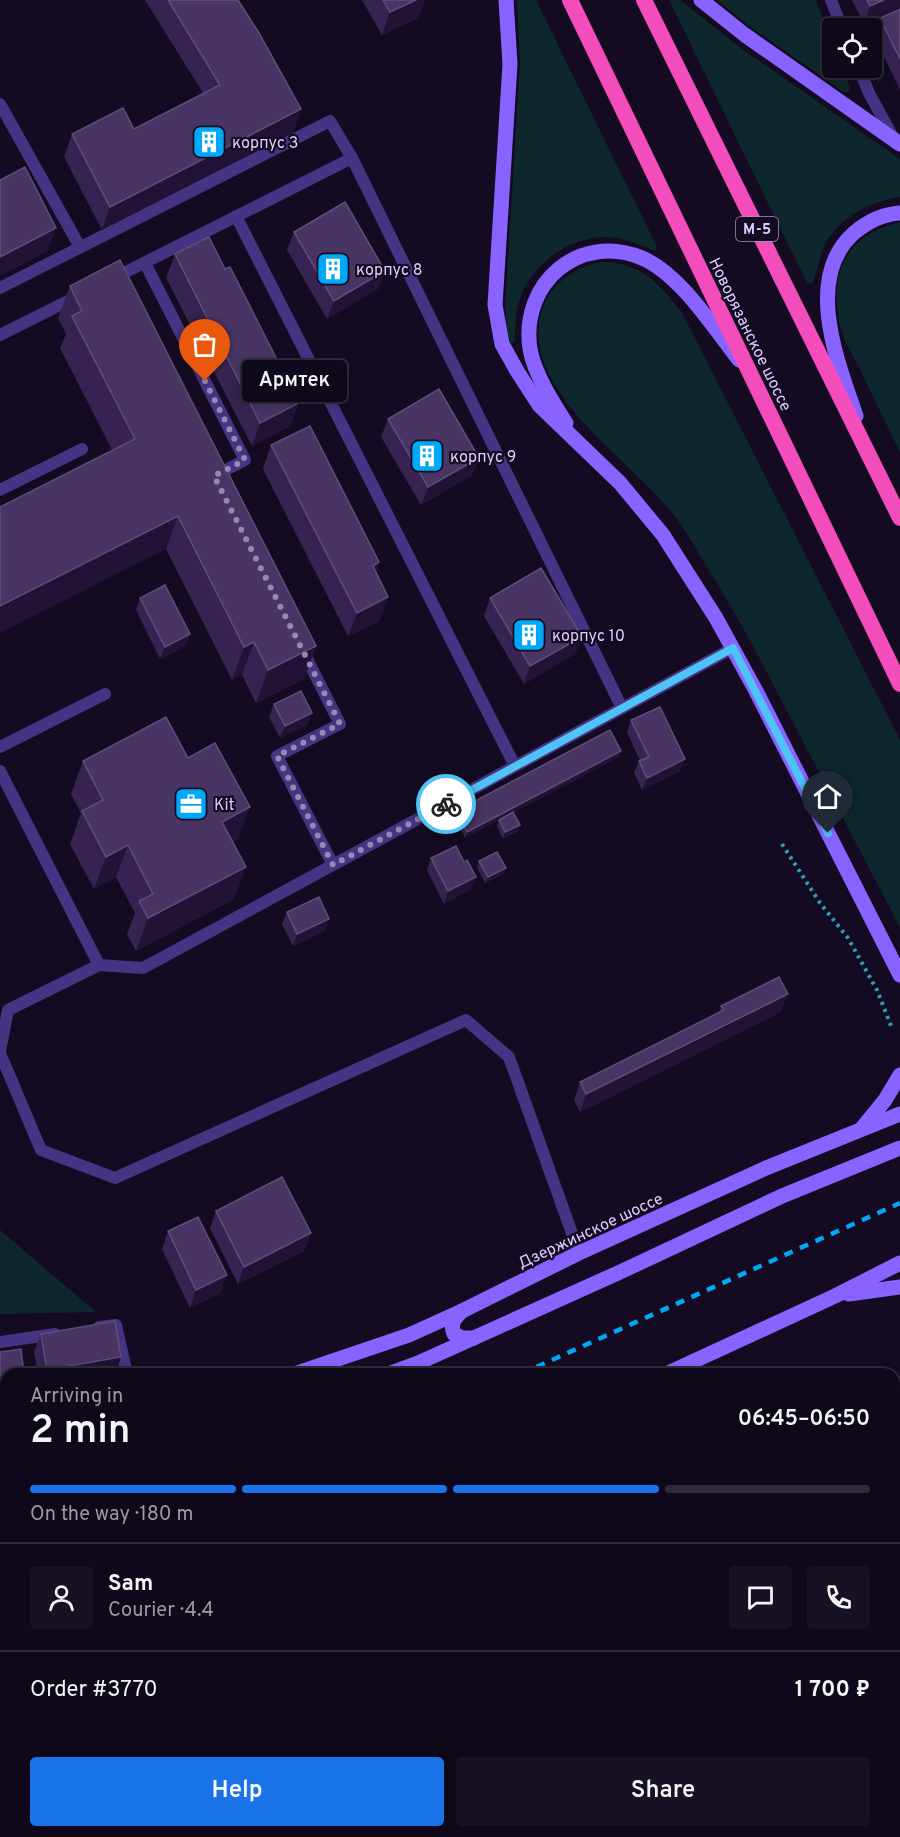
<!DOCTYPE html>
<html lang="en">
<head>
<meta charset="utf-8">
<style>
  :root { --surface:#0f081a; --page:#181123; --text:#f1f3f6; --muted:#9b9aa2; --line:#2f2939; --accent:#1a73e8 }
  body { margin:0; font-family:Overpass,sans-serif; background:var(--page); color:var(--text); height:100vh; display:flex; flex-direction:column; font-size:22px; white-space:nowrap }
  * { box-sizing:border-box; margin:0 }
  p { font-size:20px; color:var(--muted) }
  .icon { flex:none; width:33px; height:33px; fill:none; stroke:currentColor; stroke-width:2; stroke-linecap:round; stroke-linejoin:round }
  .map { position:relative; flex:1; overflow:hidden }
  .side { position:absolute; left:0px; top:1368px; width:900px; height:470px; display:flex; flex-direction:column; background:var(--surface); border-radius:18px 18px 0 0; box-shadow:0 3px 15px #0003,0 0 0 2px var(--line) }
  .side>* { flex:none }
  .tools { position:absolute; left:822px; top:18px; display:grid; gap:12px }
  .tools a { display:grid; place-items:center; width:60px; height:60px; border-radius:6px; background:var(--surface); box-shadow:0 3px 15px #0003,0 0 0 2px var(--line); font-size:30px }
  .pin { position:absolute; display:grid; place-items:center; width:51px; height:51px; color:#fff; margin:-62px -26px; border-radius:50% 50% 50% 0; rotate:-45deg; box-shadow:0 0 6px #0007 }
  .pin .icon { rotate:45deg }
  .courier { position:absolute; display:grid; place-items:center; width:60px; height:60px; margin:-30px; border:4px solid #4fc3f7; border-radius:50%; background:#fff; color:#222; box-shadow:0 2px 8px #0007 }
  .bubble { position:absolute; height:42px; border-radius:6px; background:var(--surface); box-shadow:0 3px 15px #0003,0 0 0 2px var(--line); font-size:20px; font-weight:600; line-height:42px; text-align:center }
  .head em { font-style:normal; font-weight:600 }
  .head div { display:flex; flex-direction:column-reverse }
  .head { display:flex; align-items:center; justify-content:space-between; height:102px; padding:0 30px }
  h1 { font-size:39px; font-weight:600; line-height:45px }
  .bar { display:grid; grid-template-columns:repeat(4,1fr); gap:9px 6px; align-content:center; height:72px; padding:0 30px }
  .bar i { height:8px; border-radius:4px; background:var(--line) }
  .bar .selected { background:var(--accent) }
  .bar p { grid-column:span 4 }
  .line { display:flex; align-items:center; gap:15px; padding:0 30px; border-top:2px solid var(--line) }
  .line div { flex:1 }
  .round { display:grid; place-items:center; flex:none; width:63px; height:63px; border-radius:6px; background:var(--page) }
  .action { display:flex; gap:12px; margin-top:auto; padding:12px 30px }
  .action a { flex:1; height:69px; border-radius:6px; background:var(--accent); color:#fff; font-size:24px; font-weight:600; line-height:69px; text-align:center }
  .action a+a { background:var(--page); color:var(--text) }
  .map>svg:first-child { display:block }
  .green { fill:#0e272c }
  .lines { fill:none; stroke-linecap:round; stroke-linejoin:round }
  .path { stroke:#25a3ba; stroke-width:4; stroke-dasharray:3 4.5; stroke-linecap:butt }
  .service { stroke:#473384; stroke-width:12 }
  .secondary { stroke:#8963ff; stroke-width:15 }
  .trunk { stroke:#f24dbb; stroke-width:16 }
  .rail { stroke:#00a9f7; stroke-width:4.5; stroke-dasharray:9 8; stroke-linecap:butt }
  .wall { fill:#362351 }
  .shaded-wall { fill:#211236 }
  .building { fill:#483564; stroke:#5f4d7c; stroke-width:1.5 }
  .done { stroke:#9788b2; stroke-width:6; stroke-dasharray:0 10.8 }
  .route { stroke:#4fc3f7; stroke-width:8 }
  .labels { text-anchor:middle; stroke-width:4.5; stroke-linejoin:round; paint-order:stroke }
  .shield { fill:#140b22; stroke:#a192bd; stroke-width:1.5 }
  .shield-label { font-size:15px; font-weight:bold; fill:#dcf }
  .poi-label { font-size:16px; fill:#dcf; stroke:#140b22; text-anchor:start }
  .street-label { font-size:16px; fill:#dcf; stroke:#140b22 }
</style>
</head>
<body>
<div class="map">
<svg width="900" height="1837" viewBox="0 0 900 1837">
  <rect width="100%" height="100%" fill="#140b22"/>
  <g class="green">
    <path d="M517,0h19l121,247 -1,3c-7,0 -14,-5 -21,-7 -9,-4 -18,-5 -27,-6 -40,-1 -80,29 -90,68 -3,12 -3,24 -3,36l-3,2 -4,-1 -3,-33 15,-246z"/>
    <path d="M669,0h11l58,46 162,113v38c-30,5 -59,19 -74,46 -7,13 -8,28 -14,41l-5,-1z"/>
    <path d="M717,0h99l16,42v26h10l8,19 -1,4 -4,2 -97,-68z"/>
    <path d="M900,222v230c-13,-27 -27,-55 -40,-83 -6,-12 -14,-24 -18,-37 -15,-54 1,-97 58,-110z"/>
    <path d="M602,262c40,1 57,21 80,51l218,427v187c-42,-80 -84,-160 -126,-241 -22,-43 -45,-84 -71,-126 -10,-16 -20,-34 -32,-49 -39,-48 -125,-105 -132,-169 -4,-42 22,-73 63,-80z"/>
    <path d="M0,1230l96,82 -96,2z"/>
  </g>
  <g class="lines">
    <g class="path">
      <path d="M782,844l38,59 28,35 29,52 14,36"/>
      <path d="M0,1670l6,-2"/>
      <path d="M222,1832l2,5"/>
      <path d="M68,1837l13,-5"/>
    </g>
    <g class="service">
      <path d="M831,0l11,28"/>
      <path d="M859,68l10,25 25,46"/>
      <path d="M0,104l80,143"/>
      <path d="M236,216l279,550"/>
      <path d="M145,263l100,197 -31,16"/>
      <path d="M112,279l240,-121 270,550"/>
      <path d="M0,288l330,-167 22,37"/>
      <path d="M0,335l78,-39"/>
      <path d="M0,490l82,-41"/>
      <path d="M302,649l38,75 -63,32 56,109"/>
      <path d="M0,747l105,-53"/>
      <path d="M0,771l99,194 44,3 590,-320"/>
      <path d="M0,1051l8,-41 91,-45"/>
      <path d="M0,1053l41,97 74,28 351,-158 43,37 70,196"/>
      <path d="M99,1327l17,-2 11,49"/>
      <path d="M0,1342l55,-8"/>
      <path d="M0,1405l6,-1"/>
      <path d="M601,1832l5,5"/>
      <path d="M815,1832l6,5"/>
      <path d="M9,1837l13,-5"/>
      <path d="M274,1837l13,-5"/>
      <path d="M745,1837l4,-5"/>
    </g>
    <g class="secondary">
      <path d="M506,0l4,64 -15,241 7,39 15,27 22,34 81,78 43,52 53,83 40,73 144,284"/>
      <path d="M701,0l44,35 155,109"/>
      <path d="M856,416c-18,-53 -53,-138 -2,-183 13,-11 29,-19 46,-20"/>
      <path d="M566,423c-13,-20 -32,-50 -36,-74 -10,-66 49,-117 112,-91 38,16 72,70 97,102"/>
      <path d="M863,1127l22,-27 15,-25"/>
      <path d="M849,1294l51,-7"/>
      <path d="M462,1311c-8,8 -12,12 -8,23l8,4h12"/>
      <path d="M294,1374l115,-39 53,-24 117,-58 187,-85 134,-54"/>
      <path d="M388,1374l30,-11 200,-90 164,-77 118,-48"/>
      <path d="M666,1374l169,-78 65,-33"/>
      <path d="M0,1449l6,-1"/>
      <path d="M0,1690l6,-2"/>
      <path d="M0,1746l6,-3"/>
      <path d="M894,1799l6,5"/>
    </g>
    <g class="trunk">
      <path d="M570,0l330,684"/>
      <path d="M644,0l256,518"/>
    </g>
    <g class="rail">
      <path d="M521,1374l379,-171"/>
      <path d="M0,1608l6,-3"/>
    </g>
  </g>
  <g class="wall">
    <path d="M145,0h93l63,109 -8,23 -191,98 -38,-73 8,-23 62,-5 69,-36z"/>
    <path d="M362,0h63l-7,18 -36,17z"/>
    <path d="M852,0h48v7l-36,17z"/>
    <path d="M900,9v81l-26,-54 6,-18z"/>
    <path d="M294,232l91,39 -7,18 -51,30 -40,-69z"/>
    <path d="M175,254l50,15 74,134 -9,23 -38,20 -86,-168z"/>
    <path d="M70,286l246,360 -12,33 -48,24 -14,-28 -10,5 -66,-131 -54,-99 -52,-102 6,-14 -8,-16z"/>
    <path d="M388,419l91,39 -7,17 -51,30 -40,-68z"/>
    <path d="M271,445l108,117 -3,10 4,49 -32,15 -85,-167z"/>
    <path d="M140,598l46,48 -26,13 -24,-49z"/>
    <path d="M490,598l92,39 -7,17 -51,30 -40,-68z"/>
    <path d="M274,704l34,21 -28,13 -11,-21z"/>
    <path d="M631,720l49,51 -38,19 -8,-17 5,-12h1l-13,-29z"/>
    <path d="M621,751l-2,6 -105,55 4,19 -15,8 -6,-13 2,-6 -34,18 -11,-21 2,-6z"/>
    <path d="M188,758l50,82 -5,2 1,57 -98,52 -9,-17 8,-21 -19,-36 -22,12 -24,-45 11,-31 -10,-19 12,-33z"/>
    <path d="M431,858l33,4 7,27 -27,15 -17,-34z"/>
    <path d="M479,861l25,13 -19,9 -8,-16z"/>
    <path d="M287,912l38,19 -32,15 -11,-22z"/>
    <path d="M721,1006l60,6 -201,100 -6,-12 6,-18 139,-69z"/>
    <path d="M216,1211l95,22 -7,18 -66,33 -28,-56z"/>
    <path d="M168,1231l59,44 -7,18 -30,15 -28,-59z"/>
    <path d="M41,1334l80,23 -6,17h-77l-4,-22z"/>
  </g>
  <g class="shaded-wall">
    <path d="M416,0h9l-7,18 -36,17 8,-23z"/>
    <path d="M884,0h16v7l-36,17 6,-18z"/>
    <path d="M301,109l-8,23 -191,98 8,-23z"/>
    <path d="M56,228l-8,23 -48,25v-19z"/>
    <path d="M385,271l-7,18 -51,30 7,-18z"/>
    <path d="M299,403l-9,23 -38,20 8,-23z"/>
    <path d="M479,458l-7,17 -51,30 7,-18z"/>
    <path d="M178,516l-12,33 -166,84v-27z"/>
    <path d="M379,562l-8,24 2,-20z"/>
    <path d="M388,597l-8,24 -32,15 9,-23z"/>
    <path d="M190,634l-4,12 -26,13 5,-12z"/>
    <path d="M582,637l-7,17 -51,30 6,-18z"/>
    <path d="M254,642l-12,33 -10,5 12,-33z"/>
    <path d="M316,646l-12,33 -48,24 12,-33z"/>
    <path d="M312,713l-4,12 -28,13 5,-12z"/>
    <path d="M621,751l-2,6 -154,81 2,-6z"/>
    <path d="M685,759l-5,12 -38,19 5,-12z"/>
    <path d="M250,807l-12,33 -28,14 12,-32z"/>
    <path d="M520,825l-2,6 -15,8 2,-7z"/>
    <path d="M128,845l-12,32 -22,12 12,-32z"/>
    <path d="M246,867l-12,32 -98,52 12,-33z"/>
    <path d="M506,868l-2,6 -19,9 3,-6z"/>
    <path d="M476,877l-5,12 -27,15 4,-13z"/>
    <path d="M329,919l-4,12 -32,15 4,-12z"/>
    <path d="M788,994l-7,18 -201,100 6,-18z"/>
    <path d="M311,1233l-7,18 -66,33 6,-17z"/>
    <path d="M227,1275l-7,18 -30,15 6,-18z"/>
    <path d="M121,1357l-6,17h-69l1,-4z"/>
    <path d="M6,1391v6l-6,1v-6z"/>
    <path d="M426,1834l57,3h-59z"/>
  </g>
  <g class="building">
    <path d="M168,0h70l21,33 42,76 -191,98 -38,-73 51,-26 11,21 86,-44z"/>
    <path d="M383,0h33l-26,12z"/>
    <path d="M867,0h17l-14,6z"/>
    <path d="M900,9v50l-20,-41z"/>
    <path d="M25,167l31,61 -56,29v-77z"/>
    <path d="M345,202l40,69 -51,30 -40,-69z"/>
    <path d="M209,237l16,32 5,-2 69,136 -39,20 -85,-169z"/>
    <path d="M120,260l196,386 -48,24 -14,-28 -10,5 -66,-131 -178,90v-99l135,-68 -63,-123 10,-5 -12,-25z"/>
    <path d="M439,389l40,69 -51,29 -40,-68z"/>
    <path d="M310,426l69,136 -6,4 15,31 -31,16 -86,-168z"/>
    <path d="M541,568l41,69 -52,29 -40,-68z"/>
    <path d="M165,585l25,49 -25,13 -25,-49z"/>
    <path d="M301,691l11,22 -27,13 -11,-22z"/>
    <path d="M660,707l25,52 -38,19 -8,-17 10,-4 -18,-37z"/>
    <path d="M166,717l22,41 27,-15 35,64 -28,15 24,45 -98,51 -9,-17 14,-7 -25,-49 -22,12 -24,-46 21,-11 -20,-39z"/>
    <path d="M610,730l11,21 -154,81 -11,-21z"/>
    <path d="M513,812l7,13 -15,7 -6,-12z"/>
    <path d="M456,846l8,16 3,-2 9,17 -28,14 -17,-33z"/>
    <path d="M497,852l9,16 -18,9 -9,-16z"/>
    <path d="M319,897l10,22 -32,15 -10,-22z"/>
    <path d="M779,977l9,17 -202,100 -6,-12 144,-72 -3,-4z"/>
    <path d="M282,1177l29,56 -67,34 -28,-56z"/>
    <path d="M198,1217l29,58 -31,15 -28,-59z"/>
    <path d="M115,1321l6,36 -74,13 -6,-36z"/>
    <path d="M21,1349l3,25h-18v17l-6,1v-40z"/>
    <path d="M350,1832h226l4,5h-97l-57,-3 -1,3h-86z"/>
  </g>
  <g class="lines">
    <path class="done" d="M205,381l40,79 -31,16 126,248 -63,32 56,109 113,-61"/>
    <path class="route" d="M446,804l287,-156 95,185"/>
  </g>
  <defs>
    <g id="building-square" transform="scale(1.725)"><rect x="-9" y="-9" width="18" height="18" rx="4" fill="#00a9f7" stroke="#140b22"/><path d="M-4-6H4V6H1V3H-1V6H-4ZM-2.5-4.3h1.7v1.8h-1.7ZM.8-4.3h1.7v1.8H.8ZM-2.5-1h1.7V.8h-1.7ZM.8-1h1.7V.8H.8Z" fill="#fff"/></g>
    <g id="office-square" transform="scale(1.725)"><rect x="-9" y="-9" width="18" height="18" rx="4" fill="#00a9f7" stroke="#140b22"/><path d="M-6-3h4V-5.5h4V-3h4V5H-6ZM-1-4.5V-3h2v-1.5ZM-6 0V1H6V0Z" fill="#fff"/></g>
  </defs>
  <g fill-rule="evenodd">
    <use href="#building-square" x="209" y="142"/>
    <use href="#building-square" x="333" y="269"/>
    <use href="#building-square" x="427" y="456"/>
    <use href="#building-square" x="529" y="635"/>
    <use href="#office-square" x="191" y="804"/>
  </g>
  <g class="labels">
    <rect class="shield" x="736" y="217" width="42" height="24" rx="4.5"/>
    <g class="shield-label">
      <text x="757" y="234">М-5</text>
    </g>
    <g class="poi-label">
      <text x="232" y="148">корпус 3</text>
      <text x="356" y="275">корпус 8</text>
      <text x="450" y="462">корпус 9</text>
      <text x="552" y="641">корпус 10</text>
      <text x="214" y="810">Kit</text>
    </g>
    <g class="street-label">
      <text transform="translate(751 334) rotate(64)" y="6">Новорязанское шоссе</text>
      <text transform="translate(590 1230) rotate(-25)" y="6">Дзержинское шоссе</text>
    </g>
  </g>
</svg>
<div class="tools">
<a><svg class="icon" aria-label="locate" viewBox="0 0 24 24"><circle cx="12" cy="12" r="6"/><path d="M12 2v4M12 18v4M2 12h4M18 12h4"/></svg></a>
</div>
<div class="pin" style="left:205px;top:381px;background:#ea580c"><svg class="icon" aria-label="bag" viewBox="0 0 24 24"><path d="M5 8h14l-1 12H6zM9 8a3 3 0 0 1 6 0"/></svg></div>
<div class="pin" style="left:828px;top:833px;background:#1f2937"><svg class="icon" aria-label="home" viewBox="0 0 24 24"><path d="M3 11l9-7 9 7M6 9v11h12V9"/></svg></div>
<div class="courier" style="left:446px;top:804px"><svg class="icon" aria-label="bike" viewBox="0 0 24 24"><circle cx="6" cy="16" r="4"/><circle cx="18" cy="16" r="4"/><path d="M6 16l4-8h5l3 8M10 8l3 8H6M13 5h3"/></svg></div>
<div class="bubble" style="left:242px;top:360px;width:105px">Армтек</div>
<section class="side">
<div class="head"><div><h1>2 min</h1><p>Arriving in</p></div><em>06:45–06:50</em></div>
<div class="bar"><i class="selected"></i><i class="selected"></i><i class="selected"></i><i></i><p>On the way · 180 m</p></div>
<div class="line" style="height:108px"><a class="round"><svg class="icon" aria-label="person" viewBox="0 0 24 24"><circle cx="12" cy="8" r="4"/><path d="M4 21q1-7 8-7t8 7"/></svg></a><div><b>Sam</b><p>Courier · 4.4</p></div><a class="round"><svg class="icon" aria-label="chat" viewBox="0 0 24 24"><path d="M4 5h16v11H9l-5 4z"/></svg></a><a class="round"><svg class="icon" aria-label="phone" viewBox="0 0 24 24"><path d="M5 4h4l2 5-3 2q2 4 5 5l2-3 5 2v4C11 20 4 13 5 4z"/></svg></a></div>
<div class="line" style="height:78px"><div>Order #3770</div><b>1 700 ₽</b></div>
<div class="action"><a>Help</a><a>Share</a></div>
</section>
</div>
</body>
</html>
